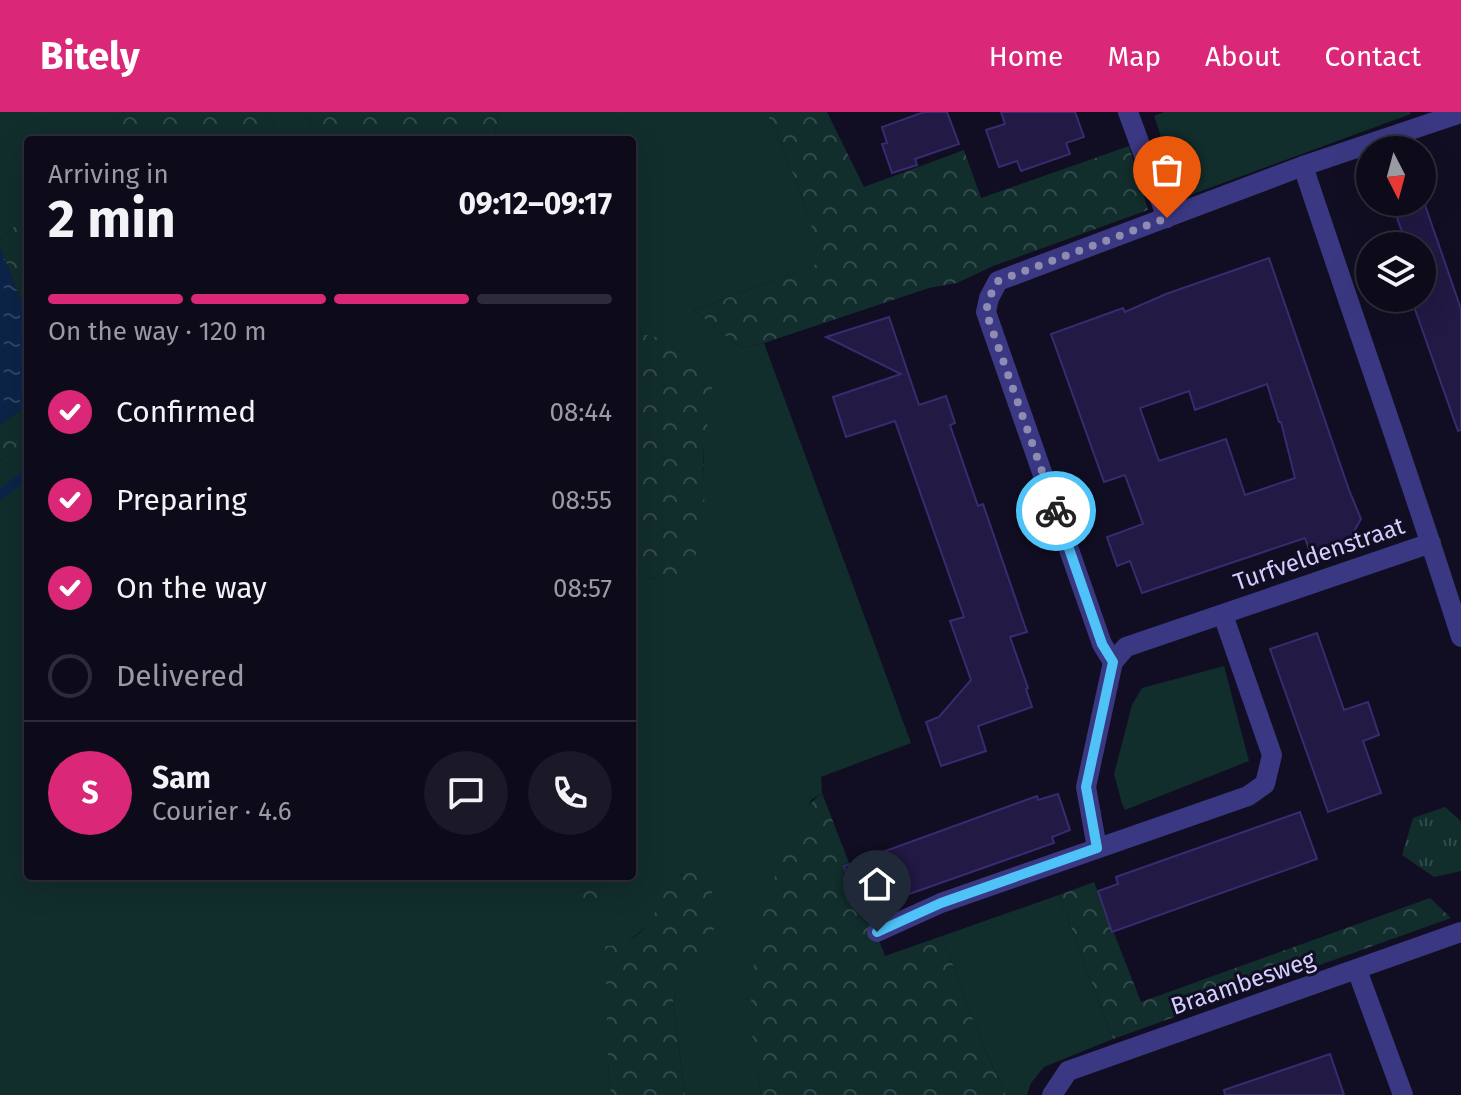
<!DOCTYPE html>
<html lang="en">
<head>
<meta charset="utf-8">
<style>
  :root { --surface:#0d0a1a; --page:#1b1827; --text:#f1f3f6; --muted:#9a9aa2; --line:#2d2b39; --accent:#db2777 }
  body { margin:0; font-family:"Fira Sans",sans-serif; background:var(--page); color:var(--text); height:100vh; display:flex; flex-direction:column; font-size:30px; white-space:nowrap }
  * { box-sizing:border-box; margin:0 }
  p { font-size:26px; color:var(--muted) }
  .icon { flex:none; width:44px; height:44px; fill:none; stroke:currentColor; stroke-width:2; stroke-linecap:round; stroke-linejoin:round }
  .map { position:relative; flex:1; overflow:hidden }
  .details { position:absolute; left:24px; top:24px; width:612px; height:744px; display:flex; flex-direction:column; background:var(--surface); border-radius:8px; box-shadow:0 8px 32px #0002,0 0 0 2px var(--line) }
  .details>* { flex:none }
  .needle { width:52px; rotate:174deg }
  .controls { position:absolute; left:1356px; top:24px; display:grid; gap:16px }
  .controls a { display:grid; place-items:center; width:80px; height:80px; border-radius:50%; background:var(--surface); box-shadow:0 8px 32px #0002,0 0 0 2px var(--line); font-size:40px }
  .pin { position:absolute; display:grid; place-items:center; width:68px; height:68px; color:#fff; margin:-82px -34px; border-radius:50% 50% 50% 0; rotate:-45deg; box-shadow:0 0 8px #0007 }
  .pin .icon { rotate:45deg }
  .courier { position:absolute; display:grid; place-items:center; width:80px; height:80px; margin:-40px; border:6px solid #4fc3f7; border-radius:50%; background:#fff; color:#222; box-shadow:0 2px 10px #0007 }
  .overview em { font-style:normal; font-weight:700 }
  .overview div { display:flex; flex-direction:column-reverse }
  .overview { display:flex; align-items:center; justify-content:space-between; height:136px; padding:0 24px }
  h1 { font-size:52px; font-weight:700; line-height:60px }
  .bar { display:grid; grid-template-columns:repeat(4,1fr); gap:12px 8px; align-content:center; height:96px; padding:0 24px }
  .bar i { height:10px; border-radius:6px; background:var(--line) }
  .bar .current { background:var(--accent) }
  .bar p { grid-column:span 4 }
  .line { display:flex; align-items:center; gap:20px; padding:0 24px; border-top:2px solid var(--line) }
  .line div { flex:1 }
  .round { display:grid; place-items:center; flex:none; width:84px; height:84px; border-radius:42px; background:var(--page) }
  ol { padding:0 24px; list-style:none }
  li { display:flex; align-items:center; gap:24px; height:88px }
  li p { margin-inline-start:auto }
  li .icon { padding:8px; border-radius:50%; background:var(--accent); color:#fff; stroke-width:4 }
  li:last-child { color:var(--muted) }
  li i { width:44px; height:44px; border:4px solid var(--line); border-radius:50% }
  header { display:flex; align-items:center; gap:48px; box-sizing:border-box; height:112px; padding:0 40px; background:var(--accent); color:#fff }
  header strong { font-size:38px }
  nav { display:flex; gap:44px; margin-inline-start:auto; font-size:28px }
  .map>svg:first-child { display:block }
  .green { fill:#112d2c }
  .forest { fill:url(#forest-crowns) }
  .park { fill:url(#park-tufts) }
  .water { fill:url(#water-ripples) }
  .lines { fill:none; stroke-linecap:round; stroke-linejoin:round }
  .stream { stroke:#0c2448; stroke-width:10 }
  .building { fill:#221944; stroke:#382b70; stroke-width:2; fill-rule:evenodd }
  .minor { stroke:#3a3882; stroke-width:20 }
  .done { stroke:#908bb2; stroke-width:8; stroke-dasharray:0 14.4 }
  .route { stroke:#4fc3f7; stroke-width:10 }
  .labels { text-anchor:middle; stroke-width:6; stroke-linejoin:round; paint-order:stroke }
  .street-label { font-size:24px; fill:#d4cfff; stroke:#110e23 }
</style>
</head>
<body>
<header>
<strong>Bitely</strong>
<nav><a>Home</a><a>Map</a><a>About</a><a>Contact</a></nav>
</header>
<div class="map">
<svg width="1461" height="983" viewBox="0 0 1461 983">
  <defs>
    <pattern id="forest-crowns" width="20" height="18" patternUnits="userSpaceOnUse" patternTransform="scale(2)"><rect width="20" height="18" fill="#112d2c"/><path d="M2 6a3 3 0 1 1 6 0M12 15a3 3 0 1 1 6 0" fill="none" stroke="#334a4c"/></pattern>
    <pattern id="park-tufts" width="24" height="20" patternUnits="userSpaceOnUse" patternTransform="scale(2)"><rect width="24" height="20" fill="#112d2c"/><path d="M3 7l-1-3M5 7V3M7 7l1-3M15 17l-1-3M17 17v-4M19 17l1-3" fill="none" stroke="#334a4c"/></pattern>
    <pattern id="water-ripples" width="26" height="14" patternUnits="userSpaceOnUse" patternTransform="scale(2)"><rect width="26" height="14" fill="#0c2448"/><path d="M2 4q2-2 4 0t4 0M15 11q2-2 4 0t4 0" fill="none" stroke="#2e4363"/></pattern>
  </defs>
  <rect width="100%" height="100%" fill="#110e23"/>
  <g class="green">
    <path d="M0,0h124l-27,28h-69v72l-28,29z"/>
    <path d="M267,0h38l15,28h-38z"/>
    <path d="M499,0h267l11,22 31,78 13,51 -127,47 47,38 23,-5 147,400 -90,34 1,16 -11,7 -59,234 9,61h-76l-12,-95 2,-6 27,-35 -19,-85c-17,11 -19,26 -29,42 -8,13 -20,21 -33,30l-13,119 3,30h-611v-634l28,-24v439h530l7,15 38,16 3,-31h26v-302l23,5 49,-72v-57l-68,-112 -4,84v-282h-138z"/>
    <path d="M1164,0h246l1,2 -229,84 -28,-82z"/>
    <path d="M1224,554l25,95 -124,49 -3,-6 -8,-30 18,-69 10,-17z"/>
    <path d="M1059,783l54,144 -69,28 -13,16 -4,12h-21l-23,-49 -41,-110z"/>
  </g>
  <g class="forest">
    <path d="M124,0h143l15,28h-185z"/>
    <path d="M305,0h194l-5,28h-174z"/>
    <path d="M766,0h61l37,75 100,-37 17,48 148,-52 19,64 -155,56 -36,17 -28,5 -165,55 -23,5 -47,-38 126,-47 -12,-51 -31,-78z"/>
    <path d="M28,100v107l-28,-72v-6z"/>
    <path d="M639,221c21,5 59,13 70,34 9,17 -3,59 -5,79 -3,36 12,114 -30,131 -13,5 -29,0 -42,-3v-152l4,-84z"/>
    <path d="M28,293v32l-28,24v-36z"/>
    <path d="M822,681l63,163 57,-20 41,110 23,49h-245c-3,-20 -7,-41 -9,-61 -5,-64 10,-139 40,-196 9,-17 14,-34 30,-45z"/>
    <path d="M696,759l13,7c5,17 8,54 1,69 -9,17 -23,32 -35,47l-2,6 12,95h-74l-3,-30 -3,-119c25,0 41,-15 52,-37 5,-10 9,-20 16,-28 7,-6 14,-8 23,-10z"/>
    <path d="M558,764h48l-2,31 -15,-4 -25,-12z"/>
    <path d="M1094,770l47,120 289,-104 21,20 -338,121 -54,-144z"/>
  </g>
  <path class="park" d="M1445,695l16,14v50l-27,6 -32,-22 11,-37z"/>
  <path class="water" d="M0,135l28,72v86l-28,20z"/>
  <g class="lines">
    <path class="stream" d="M0,383l28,-22"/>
  </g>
  <g class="building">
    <path d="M924,0h23l12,32 -44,15 2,6 -25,8 -10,-29 5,-1 -5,-16z"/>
    <path d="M1001,0h74l9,25 -18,6 4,11 -49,17 -4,-10 -18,6 -13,-37 19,-6z"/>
    <path d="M1425,93l36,104v121l-3,1 -47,-133h11v-52h-15l-11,-31z"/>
    <path d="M1269,146l80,232 12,29 -13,23 -37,13 -6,-17 -163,55 -12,-32 -13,5 -10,-29 36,-13 -18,-49 -21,7 -53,-148 72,-26 2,4 41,-18zM1267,272l12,38h2l14,56 -50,17 -19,-56 -67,22 -19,-53 49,-17 6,19z"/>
    <path d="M889,205l30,88 27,-9 9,27 -5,2 28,81 5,-2 44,128 -17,5 18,51 -2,1 6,18 -54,19 8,25 -45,15 -15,-44 13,-5 32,-37 -21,-59 14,-4 -69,-196 -49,16 -13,-40 68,-23 -75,-37z"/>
    <path d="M1317,521l27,77 24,-8 11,33 -16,6 18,52 -53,19 -58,-163z"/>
    <path d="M1058,682l12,36 -18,7 2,6 -176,62v-1l-18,6 -16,-44 193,-70 1,4z"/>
    <path d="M1300,700l17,47 -205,73 -14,-41 20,-7 -2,-7z"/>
    <path d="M1330,942l14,41h-119l-1,-5z"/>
  </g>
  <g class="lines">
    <g class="minor">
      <path d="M1128,0l39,106"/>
      <path d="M1303,54c52,157 108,313 158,471"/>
      <path d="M1113,550l-11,-18 -116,-332 3,-14 9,-17 305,-115 158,-53"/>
      <path d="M1097,736l-11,-61 27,-125 13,-15 305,-104"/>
      <path d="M877,820l64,-29 307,-107 17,-12 7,-29 -49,-140"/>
      <path d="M1357,858l46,125"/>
      <path d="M1052,983l16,-24 393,-139"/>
    </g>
  </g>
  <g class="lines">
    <path class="done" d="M1056,399l-70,-199 3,-14 9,-17 169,-63"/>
    <path class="route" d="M877,820l64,-29 156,-55 -11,-61 27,-125 -11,-18 -46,-133"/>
  </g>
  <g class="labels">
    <g class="street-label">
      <text transform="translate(1319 442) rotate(-19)" y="8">Turfveldenstraat</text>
      <text transform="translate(1243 871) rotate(-19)" y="8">Braambesweg</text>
    </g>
  </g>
</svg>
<div class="controls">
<a><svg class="needle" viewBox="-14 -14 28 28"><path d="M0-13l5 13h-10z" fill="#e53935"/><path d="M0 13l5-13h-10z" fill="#9a9aa2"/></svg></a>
<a><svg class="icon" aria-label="layers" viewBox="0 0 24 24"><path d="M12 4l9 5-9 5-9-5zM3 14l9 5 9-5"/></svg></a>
</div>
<div class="pin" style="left:1167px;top:106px;background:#ea580c"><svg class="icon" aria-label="bag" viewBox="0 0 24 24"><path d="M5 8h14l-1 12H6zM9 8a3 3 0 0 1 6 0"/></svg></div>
<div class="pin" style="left:877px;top:820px;background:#1f2937"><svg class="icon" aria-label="home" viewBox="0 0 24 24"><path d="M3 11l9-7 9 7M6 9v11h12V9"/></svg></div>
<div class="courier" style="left:1056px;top:399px"><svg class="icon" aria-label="bike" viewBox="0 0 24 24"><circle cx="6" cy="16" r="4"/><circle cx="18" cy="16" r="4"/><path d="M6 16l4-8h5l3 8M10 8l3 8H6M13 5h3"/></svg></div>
<section class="details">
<div class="overview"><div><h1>2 min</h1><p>Arriving in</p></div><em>09:12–09:17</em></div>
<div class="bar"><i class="current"></i><i class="current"></i><i class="current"></i><i></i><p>On the way · 120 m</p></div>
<ol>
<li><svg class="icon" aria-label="check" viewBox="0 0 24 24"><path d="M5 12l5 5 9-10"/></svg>Confirmed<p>08:44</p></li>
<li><svg class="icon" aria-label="check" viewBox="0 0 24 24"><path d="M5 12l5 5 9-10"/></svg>Preparing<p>08:55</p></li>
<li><svg class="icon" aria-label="check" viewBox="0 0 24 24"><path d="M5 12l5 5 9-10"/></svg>On the way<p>08:57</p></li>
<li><i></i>Delivered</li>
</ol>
<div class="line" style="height:144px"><b class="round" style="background:var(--accent);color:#fff">S</b><div><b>Sam</b><p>Courier · 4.6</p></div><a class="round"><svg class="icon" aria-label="chat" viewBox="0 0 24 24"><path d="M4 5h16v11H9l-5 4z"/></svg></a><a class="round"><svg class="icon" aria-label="phone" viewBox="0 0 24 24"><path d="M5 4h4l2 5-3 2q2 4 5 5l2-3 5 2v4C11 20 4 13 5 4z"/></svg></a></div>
</section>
</div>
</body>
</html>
